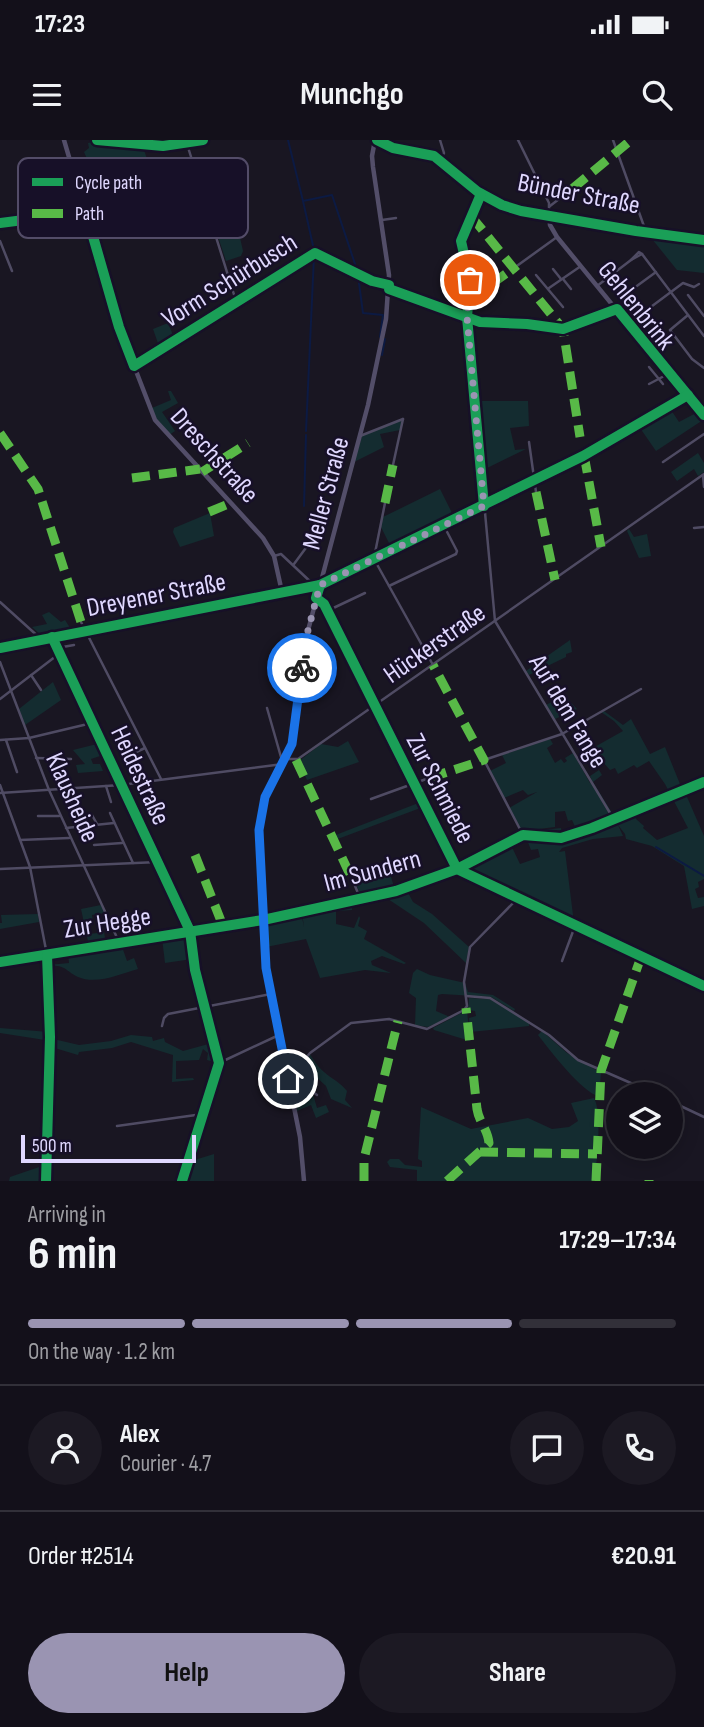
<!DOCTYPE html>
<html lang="en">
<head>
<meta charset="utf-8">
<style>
  :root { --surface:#13101a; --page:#1c1923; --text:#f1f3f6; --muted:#9d9da2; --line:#323039; --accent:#9a94b2 }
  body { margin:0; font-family:"Sofia Sans Condensed",sans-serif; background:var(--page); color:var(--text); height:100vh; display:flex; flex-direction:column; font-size:26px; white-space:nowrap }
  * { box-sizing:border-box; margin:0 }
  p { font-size:23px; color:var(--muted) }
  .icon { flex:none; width:38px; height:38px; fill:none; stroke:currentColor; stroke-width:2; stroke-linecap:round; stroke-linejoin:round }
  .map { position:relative; height:1041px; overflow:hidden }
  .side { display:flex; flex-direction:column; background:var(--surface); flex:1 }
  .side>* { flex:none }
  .controls { position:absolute; left:606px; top:942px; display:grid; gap:14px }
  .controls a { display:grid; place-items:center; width:77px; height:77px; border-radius:50%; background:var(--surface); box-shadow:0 4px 18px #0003,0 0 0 2px var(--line); font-size:35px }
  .scale { position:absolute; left:21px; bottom:18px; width:175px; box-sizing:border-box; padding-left:7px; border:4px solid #e0d8ff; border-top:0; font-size:19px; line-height:24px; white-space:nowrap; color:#e0d8ff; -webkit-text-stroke:5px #171028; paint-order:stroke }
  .pin { position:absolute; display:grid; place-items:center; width:60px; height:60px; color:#fff; margin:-30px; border:4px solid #fff; border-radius:50%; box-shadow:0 2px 7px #0007 }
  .courier { position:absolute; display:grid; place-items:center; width:70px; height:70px; margin:-35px; border:5px solid #1a73e8; border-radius:50%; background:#fff; color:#222; box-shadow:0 2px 9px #0007 }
  .overview em { font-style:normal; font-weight:700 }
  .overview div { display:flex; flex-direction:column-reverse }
  .overview { display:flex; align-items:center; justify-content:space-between; height:119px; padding:0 28px }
  h1 { font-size:46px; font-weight:700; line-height:52px }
  .bar { display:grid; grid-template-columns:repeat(4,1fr); gap:10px 7px; align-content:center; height:84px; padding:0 28px }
  .bar i { height:9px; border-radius:5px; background:var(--line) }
  .bar .selected { background:var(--accent) }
  .bar p { grid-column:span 4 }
  .line { display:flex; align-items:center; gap:18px; padding:0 28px; border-top:2px solid var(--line) }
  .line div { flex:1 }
  .round { display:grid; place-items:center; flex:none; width:74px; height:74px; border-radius:37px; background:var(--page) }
  .cta { display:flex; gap:14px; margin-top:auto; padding:14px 28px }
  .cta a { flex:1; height:80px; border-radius:42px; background:var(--accent); color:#111; font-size:28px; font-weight:700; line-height:80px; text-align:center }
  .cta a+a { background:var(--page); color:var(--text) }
  .status { display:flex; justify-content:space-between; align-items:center; height:49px; padding:0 35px; background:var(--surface); direction:ltr }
  .status svg { height:19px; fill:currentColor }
  header { display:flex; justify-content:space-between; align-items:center; height:91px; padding:0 28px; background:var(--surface); font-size:32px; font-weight:700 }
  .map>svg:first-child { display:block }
  .green { fill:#142c30 }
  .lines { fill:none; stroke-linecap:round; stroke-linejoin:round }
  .stream { stroke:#0c1a43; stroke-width:2 }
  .street { stroke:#4f4b63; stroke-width:2.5 }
  .secondary { stroke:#534e69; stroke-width:4.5 }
  .quiet { stroke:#58b947; stroke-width:9; stroke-dasharray:18 9; stroke-linecap:butt }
  .cycleway-casing { stroke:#171028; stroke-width:15 }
  .cycleway { stroke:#1a9f57; stroke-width:10 }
  .done { stroke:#9a94b2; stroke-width:7; stroke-dasharray:0 12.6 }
  .route { stroke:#1a73e8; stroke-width:9 }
  .labels { text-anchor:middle; stroke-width:5; stroke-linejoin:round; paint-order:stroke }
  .street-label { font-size:26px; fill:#e0d8ff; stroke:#171028 }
  .key { fill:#171028; stroke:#534c68; stroke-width:2 }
  .key-label { font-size:19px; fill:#e0d8ff }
</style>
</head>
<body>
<div class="status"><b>17:23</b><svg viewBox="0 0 49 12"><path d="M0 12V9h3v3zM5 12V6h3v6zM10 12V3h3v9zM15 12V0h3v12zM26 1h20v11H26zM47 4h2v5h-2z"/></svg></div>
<header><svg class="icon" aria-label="menu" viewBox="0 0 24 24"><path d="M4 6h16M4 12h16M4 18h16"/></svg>Munchgo<svg class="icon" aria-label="search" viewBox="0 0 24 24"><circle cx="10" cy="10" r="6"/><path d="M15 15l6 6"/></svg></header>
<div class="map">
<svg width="704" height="1041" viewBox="0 0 704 1041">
  <rect width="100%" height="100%" fill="#191622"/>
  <g class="green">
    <path d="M93,2l50,5 9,27 -69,22 -9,-31 14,-4 -4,-9 5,-4 -1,-5z"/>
    <path d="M232,62l11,49 -2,5 -15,5 -17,-52z"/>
    <path d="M648,94l56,7v32l-27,-3z"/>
    <path d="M168,183l7,17 -15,9 -7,-20z"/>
    <path d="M168,251h3l7,12 -16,9 13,19 -6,4 -13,-16 -4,-11 19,-8z"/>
    <path d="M476,261h52l1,25 -19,2 5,22 11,-1 -43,21z"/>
    <path d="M669,267l10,15 17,-9 7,7 -47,31 -18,-26z"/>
    <path d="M402,280l-2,10 -20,4 4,13 -30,15 8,-26z"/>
    <path d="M698,313l6,10v9l-6,4 -4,-7 -17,12 -6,-9z"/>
    <path d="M440,349l14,28 -63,30 -10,-20 2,-10z"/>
    <path d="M210,373l4,23 -34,11 -7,-15 1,-4z"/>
    <path d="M629,389l5,8 13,-3 4,22 -12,2 -12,-27z"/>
    <path d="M49,472l12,10 4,-2 7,11 -30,5 -10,-9 15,-3 -5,-9z"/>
    <path d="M570,500l2,12 -6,2v3l-37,18 -3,-4z"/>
    <path d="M53,542l8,18 -36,25 -6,-16z"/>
    <path d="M564,555l13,14 -22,10 -9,-14z"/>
    <path d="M604,571l19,14 8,-6 19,35 15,-7 17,42 -5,4 7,-3 20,46v43l-6,3 1,5 -4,2 3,9 6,-1v9l-12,3 -8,-43 -32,-20 -26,-7 -1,-5 -7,-9 5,11 -30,3 -31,9 -3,4 6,-1 9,72 -112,-52v-4l48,-24 10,21 20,-7 -2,-8 -7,1 -7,-18 37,-4 1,7 14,-6 -4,-9 -4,1 -3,-10 -10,1v15l-33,4 -13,-23 28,-16 -9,3 -5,-5 -19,8 -14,-27 16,-8 -4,-8 48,-16 3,5 -6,4 8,15 6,-4 3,4 3,-2 -2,-3 8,-5 17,30 2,-2 -2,-5 9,-6 3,5 -9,7 21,34 5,1 15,-6 2,8 8,7 -1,2 14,12 31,-12 -23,-44 -16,-23 -12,7 -3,-3 -16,9 -3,-6 -5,2 -19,-21 32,-18 -9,-10 -13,-9z"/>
    <path d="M348,601l11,21 -52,18 -8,-19 22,-17 17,3z"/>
    <path d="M101,603l5,11 -15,5 2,5h7l3,7 -25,2 -2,-8 9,-1 -12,-14z"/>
    <path d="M421,662l2,5 -88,33 -2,-4z"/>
    <path d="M390,734l5,16 -33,7 -8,-16z"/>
    <path d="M406,749l7,13 19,12 37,33 -3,16 -42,-40 -42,-28z"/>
    <path d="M359,760v5l-7,1v4l-16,1v13l18,4 5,-12 1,2 -2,8 9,5 -3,8 42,24 -2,1 -22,-8 -11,5 1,4 19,8 -26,-3 -45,8 -14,-39 -40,8c0,-35 2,-28 35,-34l3,14 -2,-15z"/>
    <path d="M101,765l4,8 -13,2 1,7 -4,1 1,11 14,-2 2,12 -17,2 -8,-37z"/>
    <path d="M38,774l1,8 -39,7v-6h2l-1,-8z"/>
    <path d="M189,793l3,26 -27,4 -3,-25z"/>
    <path d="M121,804l6,17 7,-3 4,11c-18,5 -41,16 -60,8 -14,-7 -10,-11 -30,-12l21,-2 -1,-11z"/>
    <path d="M417,829l13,6 35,8 3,9 25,3 22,14 -1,2 -23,-14 -49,-3 -4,1 -2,16 14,6 -22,10 -13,-2 1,-27 -7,-5 4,-20z"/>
    <path d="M469,858l21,1 39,23v4l-59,6 -1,-14 7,-2 -1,-5 -7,-1z"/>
    <path d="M467,870l3,31 -36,-11 -1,-2z"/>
    <path d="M0,888l49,4v6l30,7 32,-4 20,-6 21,2 1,4 11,-3 1,4 18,9 29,-8 6,20 -11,-3 1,-7 -5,-4 -4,11 -23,1v18l17,-1 1,2 -22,2 1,-27 -42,-13 -19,6 -33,4 -1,3 -30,-9 -3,-6 -45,-7z"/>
    <path d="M542,891l25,22 34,20 -2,23c-16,-2 -50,-47 -61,-61z"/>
    <path d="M309,913c5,7 8,13 15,19 8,7 16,10 23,19l-2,9 7,8 -21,-9 -5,-13 -14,-13 -8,4 -4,-3 -4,3 -1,-2 9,-18z"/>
    <path d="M301,943l11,8 5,17 9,-3 3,7 -13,6 -5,-13 -14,6 -6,-26 5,4z"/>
    <path d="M594,958c9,17 2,63 1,83h-178v-11l-27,-3 -3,-5 3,-3h9l6,6 17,2v-6l-4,-2 3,-52 50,22 57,-11 24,11 17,-2 9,-6 -7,-18z"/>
    <path d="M214,1014v27h-31l5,-19z"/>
    <path d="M45,1025v16h-36l1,-4z"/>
  </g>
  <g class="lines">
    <g class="stream">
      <path d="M288,0l15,61 29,-6 25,75"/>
      <path d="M303,61l11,49"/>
      <path d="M358,136l5,37 20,2 -3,22"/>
      <path d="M382,215l3,-16"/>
      <path d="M306,291l8,-175"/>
      <path d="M304,366l2,-71"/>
      <path d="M656,707l48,29"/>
      <path d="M194,813l-2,-19 2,-2"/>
      <path d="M185,1025l1,-3"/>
      <path d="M180,1041l2,-9"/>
    </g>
    <g class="street">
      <path d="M440,0l4,13 -3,5"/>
      <path d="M518,0l31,63v10"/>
      <path d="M613,0l32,89"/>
      <path d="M187,4l49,157"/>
      <path d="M482,53l-21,48 9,39 -3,37 28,304 118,197"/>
      <path d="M550,66l22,-17"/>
      <path d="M382,80l14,-2"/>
      <path d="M0,83l83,-10"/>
      <path d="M0,101l12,30"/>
      <path d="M642,114l62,82"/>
      <path d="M631,120l11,-6"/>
      <path d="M514,128l43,-31"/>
      <path d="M553,129l8,10"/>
      <path d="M536,135l27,32"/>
      <path d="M563,139l8,10"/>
      <path d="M597,146l34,-26 8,-8 3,2"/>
      <path d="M549,148l32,-22"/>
      <path d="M389,149l91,33 47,2 36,5 53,-19"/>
      <path d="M630,151l26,-19"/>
      <path d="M688,155l16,21"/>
      <path d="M688,175l-18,15 22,29 12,9"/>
      <path d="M628,184l55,-41 11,4 5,-3"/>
      <path d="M135,226l178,-113h5l54,28 17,4"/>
      <path d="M649,227l14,17"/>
      <path d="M649,244l19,-10"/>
      <path d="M360,296l43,-17"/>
      <path d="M529,302l7,50"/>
      <path d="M663,322l41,-28"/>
      <path d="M393,325l10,-46"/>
      <path d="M703,336l1,11"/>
      <path d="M694,388l10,-1"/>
      <path d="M274,416l7,-2 33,31"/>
      <path d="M374,418l11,-55"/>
      <path d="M374,419l59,106"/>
      <path d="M294,424l17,-23"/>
      <path d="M320,445l263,-129 104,-60"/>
      <path d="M389,446l67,-32 1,-3 -13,-25"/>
      <path d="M0,462l41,37"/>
      <path d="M327,471l38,-18"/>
      <path d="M81,482l80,157"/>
      <path d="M53,499l136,290 6,41 24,93 -16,51 -86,12"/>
      <path d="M57,508l17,-3"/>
      <path d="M0,522l49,128 70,152"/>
      <path d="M31,535l10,15"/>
      <path d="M0,559l60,-46"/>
      <path d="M123,593l11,20 11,-5"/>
      <path d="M0,600l29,-2 63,-15"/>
      <path d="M6,600l11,32"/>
      <path d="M36,618l35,1"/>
      <path d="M286,619h12l406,-285"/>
      <path d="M0,645l30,82 17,88"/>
      <path d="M106,646l5,16"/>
      <path d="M0,653l121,-8 162,-21 -16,-56"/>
      <path d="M371,659l58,-21"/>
      <path d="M110,673l23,50"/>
      <path d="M92,675l5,9"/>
      <path d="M38,676h21"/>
      <path d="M66,688l48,-5"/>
      <path d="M523,695l-39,-75 78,-26 79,-45"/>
      <path d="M20,700l49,-2"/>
      <path d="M94,705l28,-2"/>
      <path d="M0,729l158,-7"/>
      <path d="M353,741l7,17"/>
      <path d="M562,821l13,-35"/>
      <path d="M0,822l263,-42 133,-29 61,-22 66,-34 38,3 31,-10 112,-46"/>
      <path d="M466,856l24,2 59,37 29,25 78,34"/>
      <path d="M162,886l2,-8 4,-4 103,-20"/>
      <path d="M219,923l60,-28"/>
      <path d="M293,936l24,19"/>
      <path d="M288,939l22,-26 41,-30 38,-4 38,10 37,-19 3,-4 -3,-24 6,-35 47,-48"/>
      <path d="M670,961l34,16"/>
    </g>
    <g class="secondary">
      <path d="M64,0l55,187 36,93 108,118 11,18 8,36"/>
      <path d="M97,0l66,6 40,-6"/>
      <path d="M377,0l59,15 43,35 35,16 77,16 113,16"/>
      <path d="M549,74l1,11 7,12 147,180"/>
      <path d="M316,458l8,6 133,265 247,117"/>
      <path d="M0,508l320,-63"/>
      <path d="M304,1041l-4,-44 -34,-169 -7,-118 1,-32 5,-21 27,-53 14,-106 62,-233 18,-86 3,-44 -16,-108 -1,-11 3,-16"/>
    </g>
    <g class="quiet">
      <path d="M572,49l59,-49"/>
      <path d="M471,76l92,113 17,108"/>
      <path d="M469,160l45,-32"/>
      <path d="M0,293l38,56 43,133"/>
      <path d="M584,315l17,92"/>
      <path d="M202,332l46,-29"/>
      <path d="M132,338l68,-9"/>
      <path d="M536,352l19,88"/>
      <path d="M385,363l8,-38"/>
      <path d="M209,372l22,-9"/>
      <path d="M296,620l57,121"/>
      <path d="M429,638l55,-18 -51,-95"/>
      <path d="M195,715l28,71"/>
      <path d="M480,1012l117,2"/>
      <path d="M649,1040v1"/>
      <path d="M364,1041v-22l34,-138"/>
      <path d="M447,1041l42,-38c-1,-13 -10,-21 -12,-34l-11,-101"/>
      <path d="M596,1041l5,-110 40,-114"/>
    </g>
    <g class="cycleway-casing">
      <g id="cycleway">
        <path d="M97,0l66,6 40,-6"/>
        <path d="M377,0l16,8 41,8 44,36 24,13 19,6 115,20 68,9"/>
        <path d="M481,54l-20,47 9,39 -3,37 17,189"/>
        <path d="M0,83l86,-11 33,115 15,39 181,-113 57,28 17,4v4l91,33 47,2 36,5 54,-20 87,106"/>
        <path d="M320,445l-4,13 8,6 133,265 247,117"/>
        <path d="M52,497l138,294 5,39 24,93 -37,118"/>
        <path d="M0,508l320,-63 263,-129 105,-61"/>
        <path d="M0,822l263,-42 133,-29 61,-22 66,-34 38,3 31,-10 112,-46"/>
        <path d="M46,1041l4,-144 -3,-82"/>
      </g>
    </g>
    <use href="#cycleway" class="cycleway"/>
  </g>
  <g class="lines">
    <path class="done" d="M302,528l4,-30 14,-53 164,-79 -17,-189 3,-37"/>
    <path class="route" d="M288,939l-22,-111 -7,-138 6,-33 27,-53 10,-76"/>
  </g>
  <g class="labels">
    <g class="street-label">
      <text transform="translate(579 53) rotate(11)" y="9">Bünder Straße</text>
      <text transform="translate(229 140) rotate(-32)" y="9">Vorm Schürbusch</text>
      <text transform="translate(637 165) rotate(51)" y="9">Gehlenbrink</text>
      <text transform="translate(215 315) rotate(48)" y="9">Dreschstraße</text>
      <text transform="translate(325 353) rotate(-75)" y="9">Meller Straße</text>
      <text transform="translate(156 454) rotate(-11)" y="9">Dreyener Straße</text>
      <text transform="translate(434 503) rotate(-35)" y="9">Hückerstraße</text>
      <text transform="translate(569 571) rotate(59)" y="9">Auf dem Fange</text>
      <text transform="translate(141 635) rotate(65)" y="9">Heidestraße</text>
      <text transform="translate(441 648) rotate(63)" y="9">Zur Schmiede</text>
      <text transform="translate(73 657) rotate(66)" y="9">Klausheide</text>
      <text transform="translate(372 730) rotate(-15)" y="9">Im Sundern</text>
      <text transform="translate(107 782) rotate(-9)" y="9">Zur Hegge</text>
    </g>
  </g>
  <rect x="18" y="18" width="230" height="80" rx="10" class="key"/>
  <rect x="32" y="38" width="31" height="8" fill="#1a9f57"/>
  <rect x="32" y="69" width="31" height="9" fill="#58b947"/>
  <g class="key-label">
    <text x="75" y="49">Cycle path</text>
    <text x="75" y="80">Path</text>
  </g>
</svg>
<div class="controls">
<a><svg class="icon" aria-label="layers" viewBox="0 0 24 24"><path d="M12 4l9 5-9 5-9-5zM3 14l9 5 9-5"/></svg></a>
</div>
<div class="scale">500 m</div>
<div class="pin" style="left:470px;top:140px;background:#ea580c"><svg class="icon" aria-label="bag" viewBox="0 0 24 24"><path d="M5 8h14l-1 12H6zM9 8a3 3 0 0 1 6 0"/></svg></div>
<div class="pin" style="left:288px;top:939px;background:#1f2937"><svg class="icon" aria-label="home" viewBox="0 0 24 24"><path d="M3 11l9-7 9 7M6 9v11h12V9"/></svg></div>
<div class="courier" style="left:302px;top:528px"><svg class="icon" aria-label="bike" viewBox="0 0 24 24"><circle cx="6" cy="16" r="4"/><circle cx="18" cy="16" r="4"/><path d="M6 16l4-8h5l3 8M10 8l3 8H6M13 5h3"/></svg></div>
</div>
<section class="side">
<div class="overview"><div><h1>6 min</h1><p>Arriving in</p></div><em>17:29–17:34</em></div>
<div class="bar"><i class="selected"></i><i class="selected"></i><i class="selected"></i><i></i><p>On the way · 1.2 km</p></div>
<div class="line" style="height:126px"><a class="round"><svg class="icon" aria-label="person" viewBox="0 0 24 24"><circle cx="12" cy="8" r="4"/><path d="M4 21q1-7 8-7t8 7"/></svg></a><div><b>Alex</b><p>Courier · 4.7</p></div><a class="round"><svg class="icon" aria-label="chat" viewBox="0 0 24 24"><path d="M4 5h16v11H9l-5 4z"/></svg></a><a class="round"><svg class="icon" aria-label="phone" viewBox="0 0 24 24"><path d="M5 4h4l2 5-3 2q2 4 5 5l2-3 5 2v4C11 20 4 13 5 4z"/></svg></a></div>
<div class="line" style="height:91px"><div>Order #2514</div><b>€20.91</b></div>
<div class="cta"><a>Help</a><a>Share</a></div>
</section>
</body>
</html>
